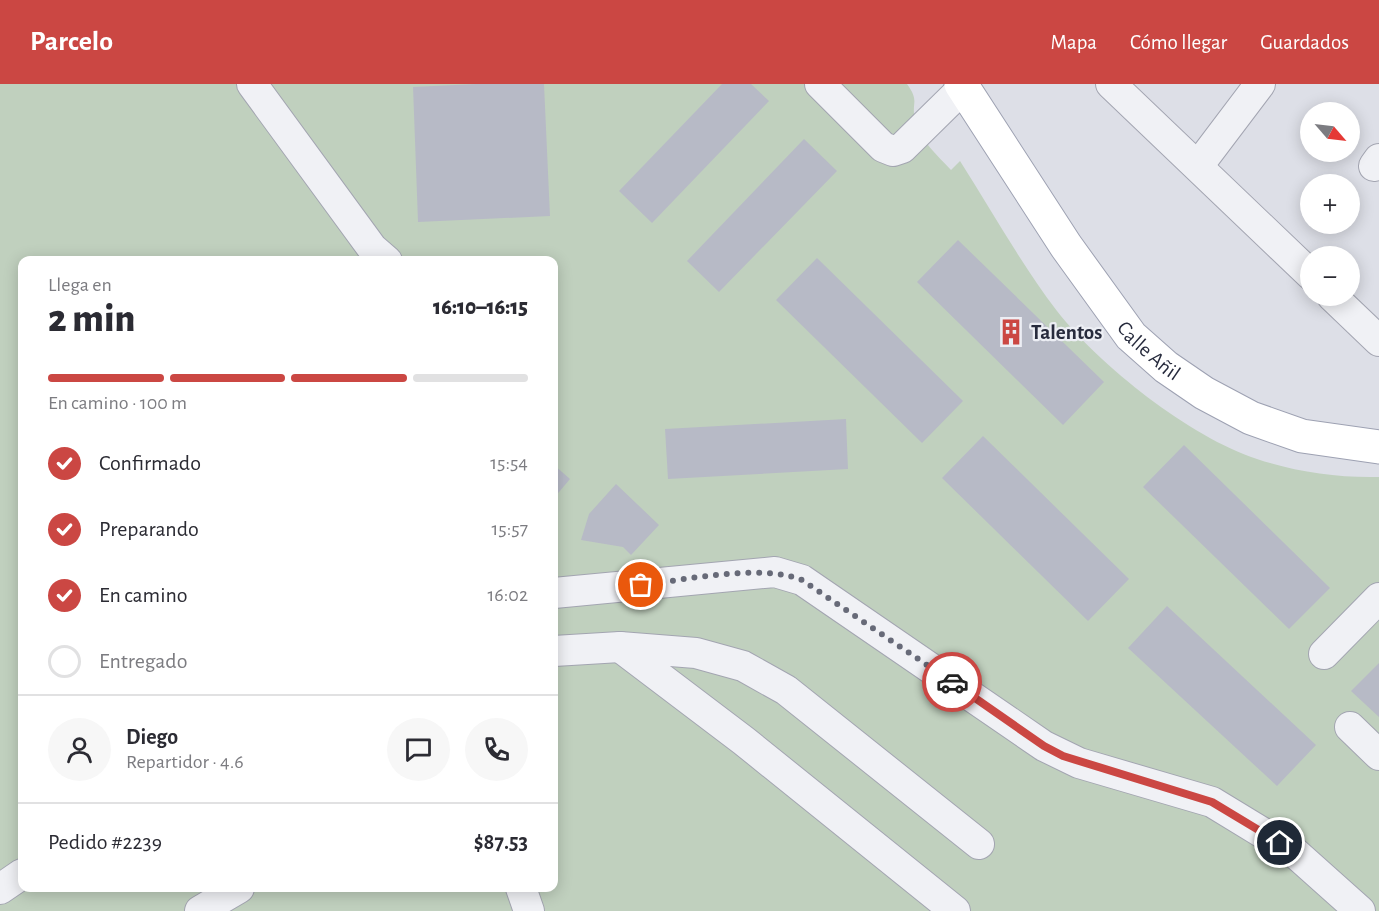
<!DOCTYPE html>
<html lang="es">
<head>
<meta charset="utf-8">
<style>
  :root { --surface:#fff; --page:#f7f7f7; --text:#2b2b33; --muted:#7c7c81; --line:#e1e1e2; --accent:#cb4743 }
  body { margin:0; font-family:"Alegreya Sans",sans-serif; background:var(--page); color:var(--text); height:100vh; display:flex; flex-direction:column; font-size:22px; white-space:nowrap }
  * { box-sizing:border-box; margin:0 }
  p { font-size:20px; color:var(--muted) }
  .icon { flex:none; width:33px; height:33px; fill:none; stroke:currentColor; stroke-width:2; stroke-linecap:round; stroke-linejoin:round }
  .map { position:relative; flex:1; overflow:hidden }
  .side { position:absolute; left:18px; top:172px; width:540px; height:636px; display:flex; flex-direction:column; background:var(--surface); border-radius:12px; box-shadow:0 3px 15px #0003 }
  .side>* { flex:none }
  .needle { width:39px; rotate:118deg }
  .buttons { position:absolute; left:1300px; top:18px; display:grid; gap:12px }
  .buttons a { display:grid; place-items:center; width:60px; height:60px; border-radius:50%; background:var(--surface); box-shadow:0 3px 15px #0003; font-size:30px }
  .pin { position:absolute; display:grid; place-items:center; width:51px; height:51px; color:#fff; margin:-26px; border:3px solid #fff; border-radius:50%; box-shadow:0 2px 6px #0007 }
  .courier { position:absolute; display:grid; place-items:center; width:60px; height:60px; margin:-30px; border:4px solid #cb4743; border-radius:50%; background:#fff; color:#222; box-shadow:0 2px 8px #0007 }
  .headline em { font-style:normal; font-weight:800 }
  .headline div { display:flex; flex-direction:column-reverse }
  .headline { display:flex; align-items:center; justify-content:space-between; height:102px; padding:0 30px }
  h1 { font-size:39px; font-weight:800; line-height:45px }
  .bar { display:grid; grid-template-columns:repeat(4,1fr); gap:9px 6px; align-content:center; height:72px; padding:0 30px }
  .bar i { height:8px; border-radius:4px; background:var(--line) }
  .bar .selected { background:var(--accent) }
  .bar p { grid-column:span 4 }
  .line { display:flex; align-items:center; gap:15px; padding:0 30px; border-top:2px solid var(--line) }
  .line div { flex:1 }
  .round { display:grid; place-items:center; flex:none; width:63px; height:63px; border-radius:32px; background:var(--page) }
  ol { padding:0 30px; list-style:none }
  li { display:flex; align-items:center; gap:18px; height:66px }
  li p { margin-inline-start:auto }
  li .icon { padding:6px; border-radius:50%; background:var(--accent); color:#fff; stroke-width:4 }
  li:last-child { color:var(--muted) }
  li i { width:33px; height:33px; border:3px solid var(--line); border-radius:50% }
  header { display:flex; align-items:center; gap:36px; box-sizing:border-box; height:84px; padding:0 30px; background:var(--accent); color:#fff }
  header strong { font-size:28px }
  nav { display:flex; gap:33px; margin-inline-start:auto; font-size:21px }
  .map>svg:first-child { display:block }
  .green { fill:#c0d0be; fill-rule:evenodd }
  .building { fill:#b7bac6 }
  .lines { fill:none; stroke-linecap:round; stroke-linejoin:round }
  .minor-casing { stroke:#a3a5b1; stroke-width:32 }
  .major-casing { stroke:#9da1b2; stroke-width:35 }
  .minor { stroke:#f0f1f5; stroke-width:30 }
  .major { stroke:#fff; stroke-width:33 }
  .done { stroke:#676a78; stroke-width:6; stroke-dasharray:0 10.8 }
  .route { stroke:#cb4743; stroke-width:8 }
  .labels { text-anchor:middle; stroke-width:4.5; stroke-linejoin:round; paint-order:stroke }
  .poi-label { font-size:21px; font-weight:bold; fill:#272b3d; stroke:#eceef4; text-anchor:start }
  .street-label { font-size:21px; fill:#272b3d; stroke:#eceef4 }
</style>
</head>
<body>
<header>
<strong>Parcelo</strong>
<nav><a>Mapa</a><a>Cómo llegar</a><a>Guardados</a></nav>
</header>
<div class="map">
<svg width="1379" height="827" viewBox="0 0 1379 827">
  <rect width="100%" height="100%" fill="#dddfe7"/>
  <path class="green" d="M0,0h907c13,18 4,18 8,36 4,19 23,36 36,50l9,-9c32,50 61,103 97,150 43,55 133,126 200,148 39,13 81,19 122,18v434h-1379zM22,177h532v627h-532z"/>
  <g class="building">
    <path d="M476,0h68l6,132 -132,6 -5,-135z"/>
    <path d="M722,0h29l18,17 -117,122 -33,-32z"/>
    <path d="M804,55l33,32 -118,121 -32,-31z"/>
    <path d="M958,156l146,142 -41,43 -146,-143z"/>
    <path d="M817,174l146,143 -41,42 -146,-143z"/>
    <path d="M846,335l2,50 -180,10 -3,-50z"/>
    <path d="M983,352l146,143 -41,42 -146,-143z"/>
    <path d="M1184,361l146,143 -41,41 -146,-142z"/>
    <path d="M554,381l16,14 -16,19z"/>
    <path d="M616,400l43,41 -28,30 -8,-8 -42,-7 8,-26z"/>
    <path d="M1167,522l149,139 -39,41 -149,-138z"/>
    <path d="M1379,579v54l-28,-26z"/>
  </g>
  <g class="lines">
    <g class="minor-casing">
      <g id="minor">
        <path d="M252,0l120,164 15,13"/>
        <path d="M820,0l63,63 10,4 9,-3 61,-60"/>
        <path d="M1111,0l200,191"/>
        <path d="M1198,82l62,-82"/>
        <path d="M1374,82l5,-7"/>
        <path d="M1332,212l47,45"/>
        <path d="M554,509l221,-21 27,8 242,166 35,17 133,39 82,50 66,59"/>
        <path d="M620,563l124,94 211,170"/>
        <path d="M554,567l66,-4 76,6 47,13 43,24 193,154"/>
        <path d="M1324,570l55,-56"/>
        <path d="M1350,643l29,28"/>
        <path d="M521,804l8,23"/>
        <path d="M0,805l22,-15"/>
        <path d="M200,827l39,-23"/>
      </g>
    </g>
    <g class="major-casing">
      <g id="major">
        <path id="s1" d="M961,0l105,162 65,90 35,31 38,26 47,25 51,18 77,11"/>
      </g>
    </g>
    <use href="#minor" class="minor"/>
    <use href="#major" class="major"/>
  </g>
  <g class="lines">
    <path class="done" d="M641,501c45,-5 120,-22 161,-5l150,102"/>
    <path class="route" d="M952,598l92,64 19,10 149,46 68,41"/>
  </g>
  <defs>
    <g id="building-bare" transform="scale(2.07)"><path d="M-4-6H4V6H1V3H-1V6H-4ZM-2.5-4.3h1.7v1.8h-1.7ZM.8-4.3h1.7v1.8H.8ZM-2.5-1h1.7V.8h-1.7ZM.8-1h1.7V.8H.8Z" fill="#cb4743" stroke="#eceef4" stroke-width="2.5" paint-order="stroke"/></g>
  </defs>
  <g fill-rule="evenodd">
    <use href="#building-bare" x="1011" y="248"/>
  </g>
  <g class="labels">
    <g class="poi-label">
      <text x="1031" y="255">Talentos</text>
    </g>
    <g class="street-label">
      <text dy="7" stroke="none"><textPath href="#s1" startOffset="327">Calle Añil</textPath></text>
    </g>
  </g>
</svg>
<div class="buttons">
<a><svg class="needle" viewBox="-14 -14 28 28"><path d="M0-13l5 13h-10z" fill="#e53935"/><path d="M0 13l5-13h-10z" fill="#7c7c81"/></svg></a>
<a>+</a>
<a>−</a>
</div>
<div class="pin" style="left:641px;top:501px;background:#ea580c"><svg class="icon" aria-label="bag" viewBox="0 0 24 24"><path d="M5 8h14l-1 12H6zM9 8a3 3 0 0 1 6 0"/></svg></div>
<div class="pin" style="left:1280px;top:759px;background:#1f2937"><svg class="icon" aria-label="home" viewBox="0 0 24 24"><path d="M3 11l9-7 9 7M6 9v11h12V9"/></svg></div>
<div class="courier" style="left:952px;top:598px"><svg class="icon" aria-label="car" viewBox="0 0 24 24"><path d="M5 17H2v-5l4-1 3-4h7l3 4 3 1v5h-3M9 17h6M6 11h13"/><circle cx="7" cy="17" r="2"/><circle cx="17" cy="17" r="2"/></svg></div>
<section class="side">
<div class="headline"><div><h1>2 min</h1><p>Llega en</p></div><em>16:10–16:15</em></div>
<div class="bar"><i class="selected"></i><i class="selected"></i><i class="selected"></i><i></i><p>En camino · 100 m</p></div>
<ol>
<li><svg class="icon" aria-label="check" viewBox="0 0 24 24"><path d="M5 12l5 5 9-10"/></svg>Confirmado<p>15:54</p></li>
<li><svg class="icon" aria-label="check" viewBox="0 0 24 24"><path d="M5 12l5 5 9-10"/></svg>Preparando<p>15:57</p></li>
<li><svg class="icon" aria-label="check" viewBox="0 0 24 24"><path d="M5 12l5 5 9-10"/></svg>En camino<p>16:02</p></li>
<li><i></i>Entregado</li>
</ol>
<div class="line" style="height:108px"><a class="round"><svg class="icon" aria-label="person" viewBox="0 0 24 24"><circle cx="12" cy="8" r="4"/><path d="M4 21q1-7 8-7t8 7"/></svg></a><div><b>Diego</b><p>Repartidor · 4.6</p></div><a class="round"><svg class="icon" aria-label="chat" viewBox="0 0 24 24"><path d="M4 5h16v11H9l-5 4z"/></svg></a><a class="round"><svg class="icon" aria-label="phone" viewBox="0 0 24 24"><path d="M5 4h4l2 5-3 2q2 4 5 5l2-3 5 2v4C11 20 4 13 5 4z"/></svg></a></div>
<div class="line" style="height:78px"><div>Pedido #2239</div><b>$87.53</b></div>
</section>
</div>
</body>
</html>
